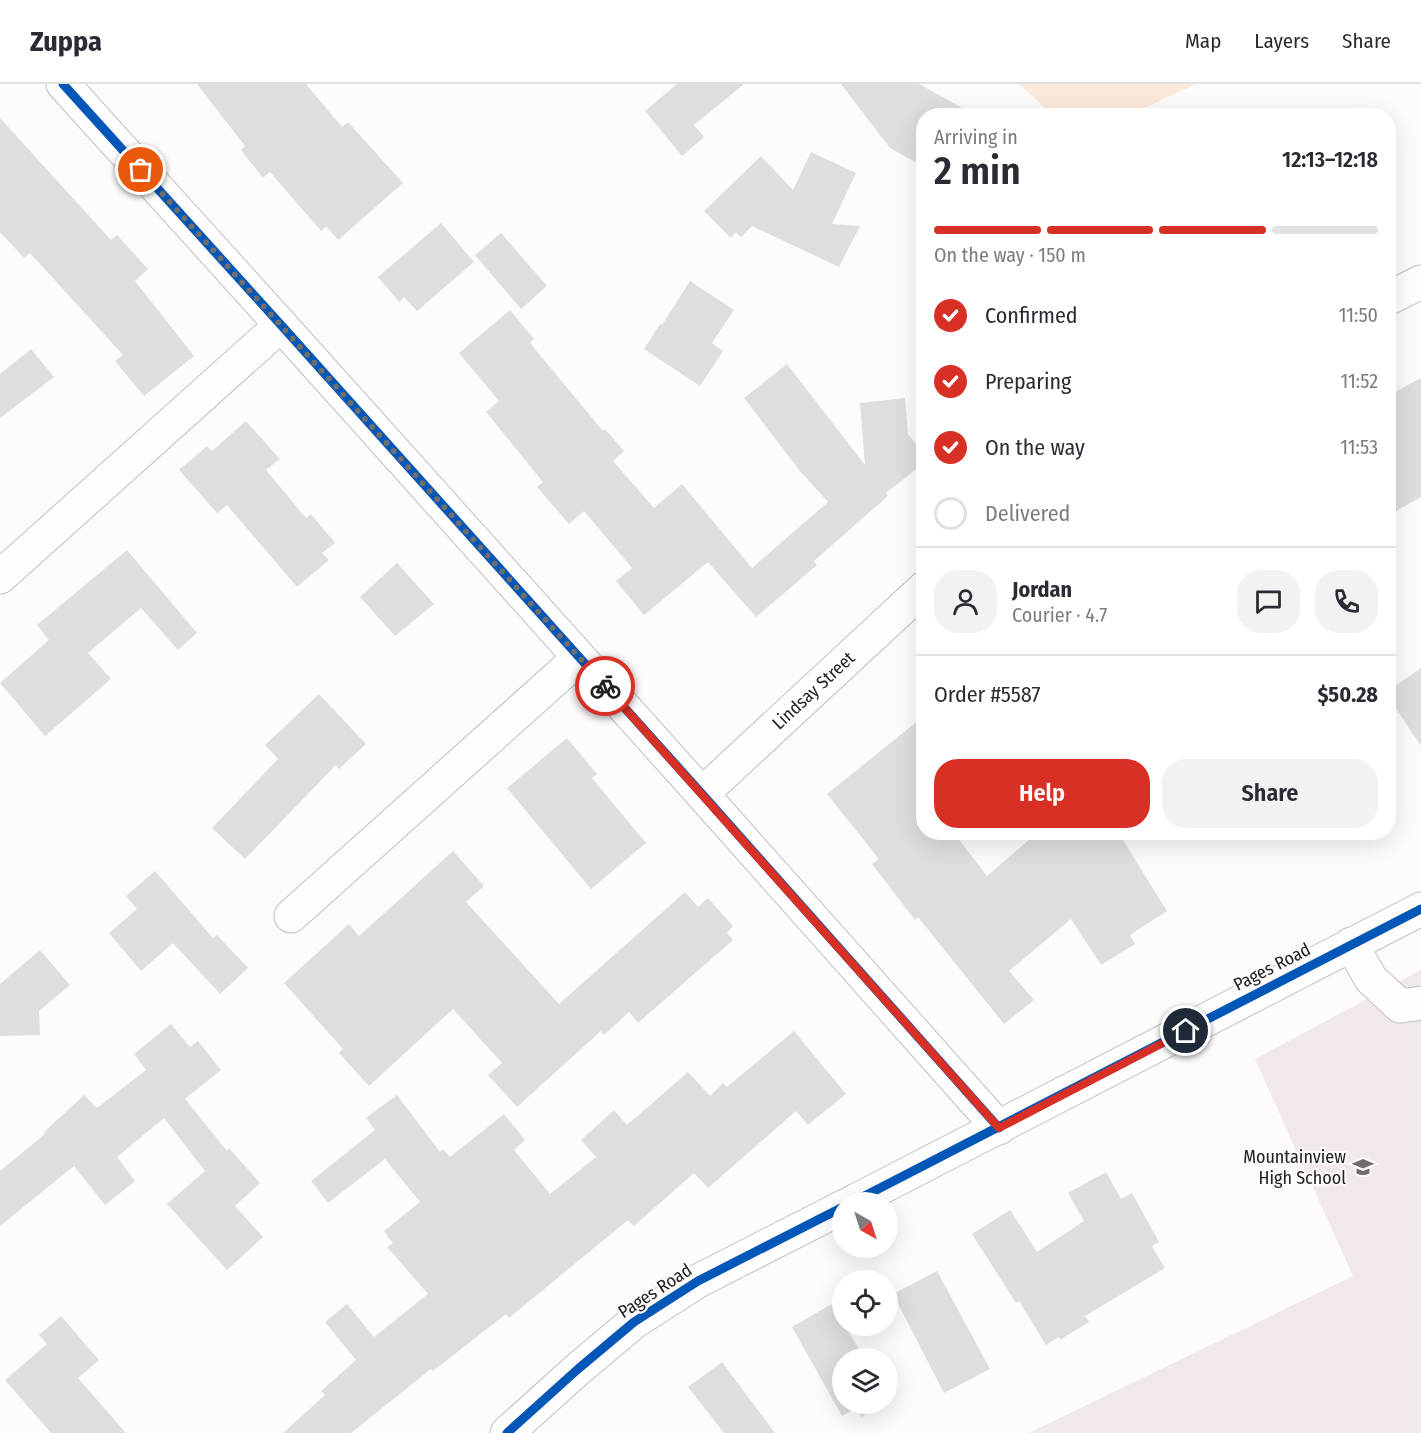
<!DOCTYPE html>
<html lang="en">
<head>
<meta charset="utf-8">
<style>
  :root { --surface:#fff; --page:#f2f2f3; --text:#2b2b33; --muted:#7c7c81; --line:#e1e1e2; --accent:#d93025 }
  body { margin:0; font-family:"Fira Sans Condensed",sans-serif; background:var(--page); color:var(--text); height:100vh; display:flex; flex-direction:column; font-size:22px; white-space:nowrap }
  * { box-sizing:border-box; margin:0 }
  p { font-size:20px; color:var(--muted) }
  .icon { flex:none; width:33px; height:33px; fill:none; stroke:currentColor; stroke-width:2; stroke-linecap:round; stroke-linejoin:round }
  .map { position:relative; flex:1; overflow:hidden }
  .panel { position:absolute; left:916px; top:24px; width:480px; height:732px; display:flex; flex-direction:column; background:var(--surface); border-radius:24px; box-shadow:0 6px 24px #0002 }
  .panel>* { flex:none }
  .needle { width:39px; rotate:141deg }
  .controls { position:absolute; left:832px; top:1108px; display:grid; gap:12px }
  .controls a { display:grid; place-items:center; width:66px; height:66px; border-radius:50%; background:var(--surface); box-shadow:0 6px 24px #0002; font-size:30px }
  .pin { position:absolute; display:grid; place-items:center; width:51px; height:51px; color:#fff; margin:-26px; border:3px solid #fff; border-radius:50%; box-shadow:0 2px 6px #0007 }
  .courier { position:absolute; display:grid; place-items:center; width:60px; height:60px; margin:-30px; border:4px solid #d93025; border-radius:50%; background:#fff; color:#222; box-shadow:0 2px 8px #0007 }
  .overview em { font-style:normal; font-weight:600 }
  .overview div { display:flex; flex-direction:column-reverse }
  .overview { display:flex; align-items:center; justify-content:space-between; height:102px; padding:0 18px }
  h1 { font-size:39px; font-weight:600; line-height:45px }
  .bar { display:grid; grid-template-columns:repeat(4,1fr); gap:9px 6px; align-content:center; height:72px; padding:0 18px }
  .bar i { height:8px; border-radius:4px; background:var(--line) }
  .bar .on { background:var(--accent) }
  .bar p { grid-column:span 4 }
  .line { display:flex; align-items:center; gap:15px; padding:0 18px; border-top:2px solid var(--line) }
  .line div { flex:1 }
  .round { display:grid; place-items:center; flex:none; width:63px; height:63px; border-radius:24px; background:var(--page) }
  ol { padding:0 18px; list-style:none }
  li { display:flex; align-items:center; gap:18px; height:66px }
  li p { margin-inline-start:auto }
  li .icon { padding:6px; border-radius:50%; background:var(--accent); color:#fff; stroke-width:4 }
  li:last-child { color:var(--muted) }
  li i { width:33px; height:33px; border:3px solid var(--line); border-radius:50% }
  .action { display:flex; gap:12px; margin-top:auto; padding:12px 18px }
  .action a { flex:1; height:69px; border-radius:24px; background:var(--accent); color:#fff; font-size:24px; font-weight:600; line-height:69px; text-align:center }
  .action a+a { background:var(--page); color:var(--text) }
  header { display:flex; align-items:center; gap:36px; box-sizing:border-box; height:84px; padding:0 30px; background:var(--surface); border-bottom:2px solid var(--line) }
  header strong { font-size:28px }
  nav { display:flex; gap:33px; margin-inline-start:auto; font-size:21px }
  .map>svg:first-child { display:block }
  .built { fill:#f1e8e9 }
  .green { fill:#fbe9db }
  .building { fill:#dfdede }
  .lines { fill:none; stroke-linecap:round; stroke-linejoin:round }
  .minor-casing { stroke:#c0bfbf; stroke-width:35 }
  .minor { stroke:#fffefe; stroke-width:33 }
  .cycleway-casing { stroke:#fefafa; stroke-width:13 }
  .cycleway { stroke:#0057b8; stroke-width:9 }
  .done { stroke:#6f6d6d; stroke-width:6; stroke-dasharray:0 10.8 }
  .route { stroke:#d93025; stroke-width:8 }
  .labels { text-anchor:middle; stroke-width:4.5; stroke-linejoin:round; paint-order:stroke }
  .street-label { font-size:18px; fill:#232121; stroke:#fefafa }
  .poi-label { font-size:18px; fill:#232121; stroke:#fefafa; text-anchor:end }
</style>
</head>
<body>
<header>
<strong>Zuppa</strong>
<nav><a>Map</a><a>Layers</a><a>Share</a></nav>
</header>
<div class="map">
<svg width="1421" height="1349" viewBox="0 0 1421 1349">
  <rect width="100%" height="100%" fill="#fdfbfb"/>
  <path class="built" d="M1421,886v463h-392l324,-157 -98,-217z"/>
  <path class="green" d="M1019,0h177l-67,31 -75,1z"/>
  <g class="building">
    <path d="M197,0h109l36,43 6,-5 55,61 -65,57 -12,-14 -5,5 -51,-59 -7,6 -22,-28 4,-4z"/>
    <path d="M677,0h67l-50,41 10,12 -22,19 -37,-45z"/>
    <path d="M841,0h78l58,32h-53v51l-34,-19z"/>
    <path d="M0,34l111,122 6,-5 31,34 -13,12 59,75 -50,40 -29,-35 8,-6 -93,-102 -6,5 -24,-26z"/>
    <path d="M811,68l45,21 -24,51 28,2 -21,41 -87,-41 -11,11 -5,-5 -5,6 -27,-27 57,-55 32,34z"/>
    <path d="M441,139l33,39 -57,49 -13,-14 -5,5 -21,-25z"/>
    <path d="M501,149l46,53 -26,23 -46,-54z"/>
    <path d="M690,197l44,29 -22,33 11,8 -23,35 -56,-37 16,-25 2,1z"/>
    <path d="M510,226l24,29 -4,4 73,88 2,-2 19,22 -11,10 41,47 28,-24 70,84 76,-66 -28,-31 -56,-73 43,-34 78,101 -5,-62 45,-5 3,36 16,20v9l-38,30 2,3 -74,65 3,4 -61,52 -48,-55 -64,53 -28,-34 16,-13 -48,-57 -15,13 -32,-37 6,-5 -57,-70 13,-11 -40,-48z"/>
    <path d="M31,265l23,28 -54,41v-44z"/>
    <path d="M1421,294v119l-32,18v-120z"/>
    <path d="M246,337l34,38 -14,11 40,48 5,-4 24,29 -13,10 7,7 -32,27 -70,-82 -10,8 -38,-43 28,-24 5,5z"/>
    <path d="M127,466l70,83 -19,17 -37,-42 -53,45 23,26 -66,57 -45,-53 49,-43 -12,-15z"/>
    <path d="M397,479l37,41 -39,32 -35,-39z"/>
    <path d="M1421,584v78l-32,-48v-8z"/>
    <path d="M319,610l47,50 -27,25 -3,-4 -91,94 -33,-31 66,-69 -13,-14z"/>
    <path d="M924,632v116h29l34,44 51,-44h80l49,79 -37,24 5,9 -34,21 -30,-46 -62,52 25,29 -30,24 -86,-107 -3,3 -43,-56 7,-5 -52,-65z"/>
    <path d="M567,654l30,36 -5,4 54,65 -55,46 -84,-101z"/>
    <path d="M453,767l31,35 -18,16 93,102 126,-112 13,15 10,-9 25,28 -6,7 6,7 -95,83 -9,-11 -25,23 -3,-4 -84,76 -29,-32 14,-12 -49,-54 -84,77 -30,-33 4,-4 -59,-66 65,-59 10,12z"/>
    <path d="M155,787l58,67 4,-3 31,33 -28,26 -47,-51 -32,28 -32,-38 28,-24 -11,-13z"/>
    <path d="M40,866l30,35 -31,26 1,24 -40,1v-52z"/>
    <path d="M171,940l19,23 8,-6 23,29 -36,29 42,52 2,-3 31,35 -25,23 28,31 -36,33 -60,-66 38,-33 -41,-53 -47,39 18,24 -30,24 -31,-39 -74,60v-55l45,-37 -1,-2 40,-37 13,13 49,-38 -12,-16z"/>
    <path d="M794,947l52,63 -38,31 -12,-14 -88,77 -14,-15 -60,53 -6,-6 -119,98 -3,-4 -73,57 -2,-2 -80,64h-68l42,-38 -4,-4 35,-31 -31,-38 22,-18 27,33 54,-43 -41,-47 6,-4 -9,-12 36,-29 -35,-43 -57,44 -17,-22 64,-51 -9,-12 31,-23 43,57 3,-3 7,8 54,-43 21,26 -11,10 36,44 46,-37 -15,-17 33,-30 13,15 61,-53 22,24 13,-13 4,4z"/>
    <path d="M1106,1088l15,27 11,-6 27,49 -7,4 13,22 -80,48 4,6 -29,18 -1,-3 -13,8 -27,-44 -3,2 -44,-69 38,-24 27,42 47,-31 -16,-28z"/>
    <path d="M937,1187l53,98 -46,24 -51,-99z"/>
    <path d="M832,1220l11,18v4h2l20,33h-22v45h43l-25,13 -5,-9 -14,8 -50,-89z"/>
    <path d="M61,1232l38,44 -21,18 48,55h-75l-46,-53 42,-36 -8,-9z"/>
    <path d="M722,1278l53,71h-51l-36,-46z"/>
  </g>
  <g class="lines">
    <g class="minor-casing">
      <g id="minor">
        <path d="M63,0l218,241 421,469 297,334"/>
        <path d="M1389,214l32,-16"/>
        <path d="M0,493l281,-252"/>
        <path id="s1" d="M702,710l222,-206"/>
        <path d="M291,832l288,-258"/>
        <path d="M1351,860l20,35 29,27 21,-3"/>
        <path d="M851,1119l570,-294"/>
        <path d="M507,1349l71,-64 56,-47 64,-41 145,-74"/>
      </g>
    </g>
    <use href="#minor" class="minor"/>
    <g class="cycleway-casing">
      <g id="cycleway">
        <path d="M63,0l218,241 421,469 297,334"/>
        <path d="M851,1119l570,-294"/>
        <path d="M507,1349l71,-64 56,-47 64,-41 145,-74"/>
      </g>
    </g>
    <use href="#cycleway" class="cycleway"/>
  </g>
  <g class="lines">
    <path class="done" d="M141,86l464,516"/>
    <path class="route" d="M605,602l394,442 187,-97"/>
  </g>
  <defs>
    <g id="school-bare" transform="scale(1.62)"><path d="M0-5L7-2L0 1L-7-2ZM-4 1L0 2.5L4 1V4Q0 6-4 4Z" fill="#6f6d6d" stroke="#fefafa" stroke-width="2.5" paint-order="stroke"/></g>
  </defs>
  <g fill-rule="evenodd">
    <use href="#school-bare" x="1363" y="1083"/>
  </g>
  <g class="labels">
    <g class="street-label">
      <text dy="6" stroke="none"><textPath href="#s1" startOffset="152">Lindsay Street</textPath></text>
      <text transform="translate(1272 883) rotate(-27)" y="6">Pages Road</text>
      <text transform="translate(655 1207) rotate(-33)" y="6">Pages Road</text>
    </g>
    <g class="poi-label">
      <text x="1346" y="1079">Mountainview<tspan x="1346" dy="21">High School</tspan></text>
    </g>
  </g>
</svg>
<div class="controls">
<a><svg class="needle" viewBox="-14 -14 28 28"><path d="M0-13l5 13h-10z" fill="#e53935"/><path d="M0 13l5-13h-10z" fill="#7c7c81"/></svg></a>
<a><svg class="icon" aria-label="locate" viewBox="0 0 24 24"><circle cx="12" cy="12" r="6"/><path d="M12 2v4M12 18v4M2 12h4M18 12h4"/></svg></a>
<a><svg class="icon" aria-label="layers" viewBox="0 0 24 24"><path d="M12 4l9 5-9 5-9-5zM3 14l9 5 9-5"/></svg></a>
</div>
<div class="pin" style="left:141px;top:86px;background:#ea580c"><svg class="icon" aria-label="bag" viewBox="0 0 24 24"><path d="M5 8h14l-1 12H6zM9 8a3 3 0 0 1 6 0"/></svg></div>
<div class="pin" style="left:1186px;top:947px;background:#1f2937"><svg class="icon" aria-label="home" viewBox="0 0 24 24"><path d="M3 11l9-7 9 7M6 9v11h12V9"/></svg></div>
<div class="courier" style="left:605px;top:602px"><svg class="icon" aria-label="bike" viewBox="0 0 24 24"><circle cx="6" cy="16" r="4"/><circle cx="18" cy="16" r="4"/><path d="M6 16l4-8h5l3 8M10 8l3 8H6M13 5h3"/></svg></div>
<section class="panel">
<div class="overview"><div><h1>2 min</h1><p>Arriving in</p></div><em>12:13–12:18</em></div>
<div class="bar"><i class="on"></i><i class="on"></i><i class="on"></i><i></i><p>On the way · 150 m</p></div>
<ol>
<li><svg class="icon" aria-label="check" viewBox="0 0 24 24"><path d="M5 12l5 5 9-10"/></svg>Confirmed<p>11:50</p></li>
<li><svg class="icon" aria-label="check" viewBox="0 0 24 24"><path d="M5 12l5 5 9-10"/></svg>Preparing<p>11:52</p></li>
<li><svg class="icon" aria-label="check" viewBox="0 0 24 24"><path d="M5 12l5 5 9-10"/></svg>On the way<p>11:53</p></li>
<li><i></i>Delivered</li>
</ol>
<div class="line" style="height:108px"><a class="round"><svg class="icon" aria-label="person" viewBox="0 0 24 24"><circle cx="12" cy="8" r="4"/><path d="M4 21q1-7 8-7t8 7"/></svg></a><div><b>Jordan</b><p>Courier · 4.7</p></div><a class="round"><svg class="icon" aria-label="chat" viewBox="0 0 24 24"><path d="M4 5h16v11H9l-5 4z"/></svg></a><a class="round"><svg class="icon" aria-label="phone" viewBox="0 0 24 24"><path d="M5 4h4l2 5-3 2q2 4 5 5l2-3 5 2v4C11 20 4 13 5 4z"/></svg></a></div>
<div class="line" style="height:78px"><div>Order #5587</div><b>$50.28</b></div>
<div class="action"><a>Help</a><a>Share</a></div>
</section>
</div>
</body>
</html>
